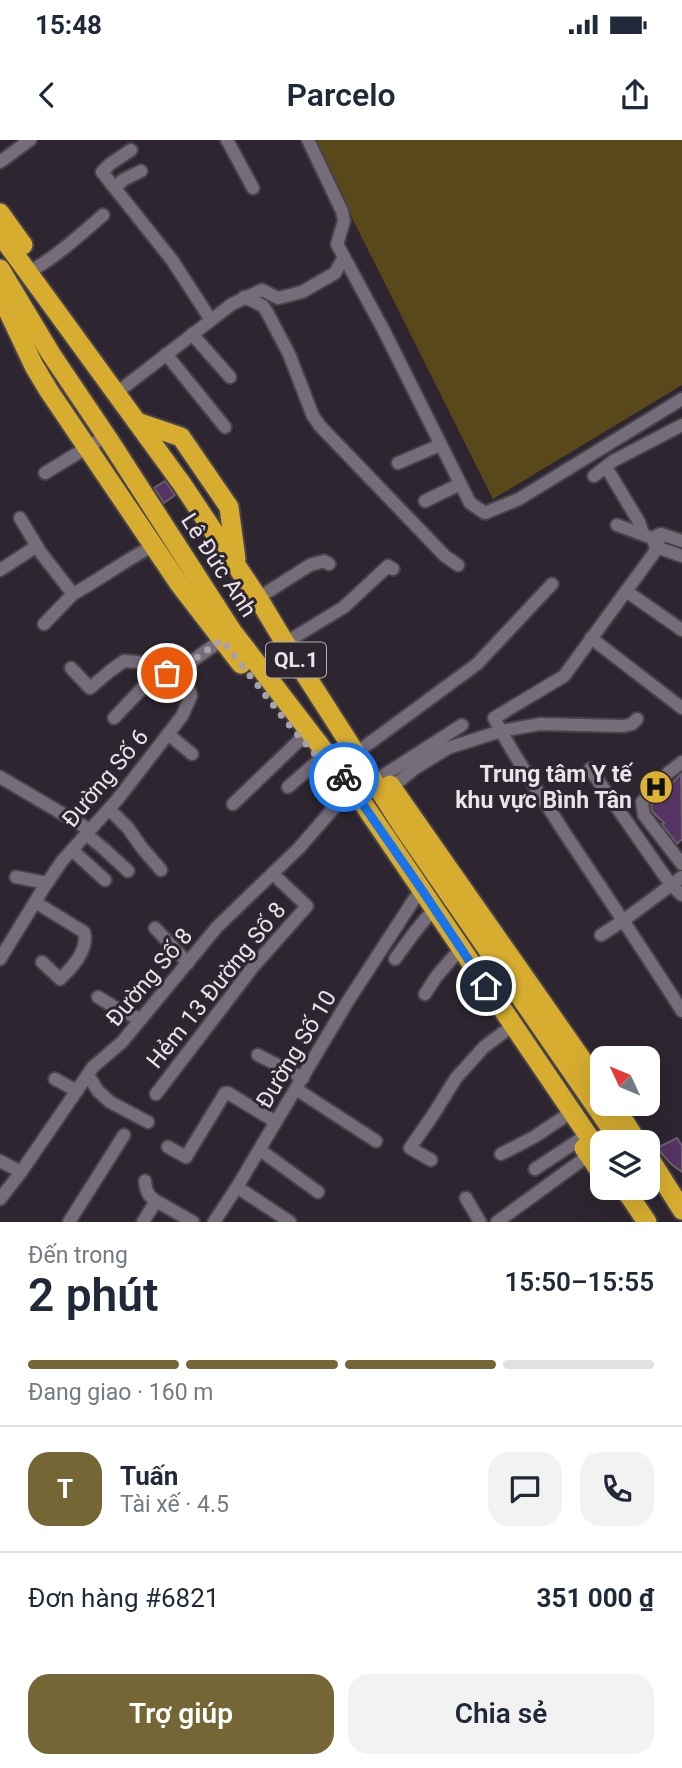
<!DOCTYPE html>
<html lang="vi">
<head>
<meta charset="utf-8">
<style>
  :root { --surface:#fff; --page:#f2f2f3; --text:#1f2937; --muted:#747a83; --line:#e0e1e3; --accent:#746735 }
  body { margin:0; font-family:Roboto,sans-serif; background:var(--page); color:var(--text); height:100vh; display:flex; flex-direction:column; font-size:26px; white-space:nowrap }
  * { box-sizing:border-box; margin:0 }
  p { font-size:23px; color:var(--muted) }
  .icon { flex:none; width:38px; height:38px; fill:none; stroke:currentColor; stroke-width:2; stroke-linecap:round; stroke-linejoin:round }
  .map { position:relative; height:1082px; overflow:hidden }
  .side { display:flex; flex-direction:column; background:var(--surface); flex:1 }
  .side>* { flex:none }
  .needle { width:46px; rotate:314deg }
  .tools { position:absolute; left:590px; top:906px; display:grid; gap:14px }
  .tools a { display:grid; place-items:center; width:70px; height:70px; border-radius:14px; background:var(--surface); box-shadow:0 7px 28px #0002; font-size:35px }
  .pin { position:absolute; display:grid; place-items:center; width:60px; height:60px; color:#fff; margin:-30px; border:4px solid #fff; border-radius:50%; box-shadow:0 2px 7px #0007 }
  .courier { position:absolute; display:grid; place-items:center; width:70px; height:70px; margin:-35px; border:5px solid #1a73e8; border-radius:50%; background:#fff; color:#222; box-shadow:0 2px 9px #0007 }
  .headline em { font-style:normal; font-weight:600 }
  .headline div { display:flex; flex-direction:column-reverse }
  .headline { display:flex; align-items:center; justify-content:space-between; height:119px; padding:0 28px }
  h1 { font-size:46px; font-weight:600; line-height:52px }
  .bar { display:grid; grid-template-columns:repeat(4,1fr); gap:10px 7px; align-content:center; height:84px; padding:0 28px }
  .bar i { height:9px; border-radius:5px; background:var(--line) }
  .bar .active { background:var(--accent) }
  .bar p { grid-column:span 4 }
  .line { display:flex; align-items:center; gap:18px; padding:0 28px; border-top:2px solid var(--line) }
  .line div { flex:1 }
  .round { display:grid; place-items:center; flex:none; width:74px; height:74px; border-radius:21px; background:var(--page) }
  .button { display:flex; gap:14px; margin-top:auto; padding:14px 28px }
  .button a { flex:1; height:80px; border-radius:21px; background:var(--accent); color:#fff; font-size:28px; font-weight:600; line-height:80px; text-align:center }
  .button a+a { background:var(--page); color:var(--text) }
  .status { display:flex; justify-content:space-between; align-items:center; height:49px; padding:0 35px; background:var(--surface); direction:ltr }
  .status svg { height:19px; fill:currentColor }
  header { display:flex; justify-content:space-between; align-items:center; height:91px; padding:0 28px; background:var(--surface); font-size:32px; font-weight:600 }
  .map>svg:first-child { display:block }
  .green { fill:#594819 }
  .building { fill:#553363; stroke:#69616d; stroke-width:2 }
  .lines { fill:none; stroke-linecap:round; stroke-linejoin:round }
  .minor-casing { stroke:#48424b; stroke-width:16 }
  .highway-casing { stroke:#48424b; stroke-width:23 }
  .minor { stroke:#756d79; stroke-width:12 }
  .highway { stroke:#d6ad2f; stroke-width:19 }
  .done { stroke:#a7a2aa; stroke-width:7; stroke-dasharray:0 12.6 }
  .route { stroke:#1a73e8; stroke-width:9 }
  .labels { text-anchor:middle; stroke-width:6; stroke-linejoin:round; paint-order:stroke }
  .shield { fill:#2d2630; stroke:#b1abb3; stroke-width:2 }
  .shield-label { font-size:21px; font-weight:bold; fill:#e9e4eb }
  .street-label { font-size:23px; fill:#e9e4eb; stroke:#2d2630 }
  .poi-label { font-size:23px; font-weight:bold; fill:#e9e4eb; stroke:#2d2630; text-anchor:end }
</style>
</head>
<body>
<div class="status"><b>15:48</b><svg viewBox="0 0 49 12"><path d="M0 12V9h3v3zM5 12V6h3v6zM10 12V3h3v9zM15 12V0h3v12zM26 1h20v11H26zM47 4h2v5h-2z"/></svg></div>
<header><svg class="icon" aria-label="back" viewBox="0 0 24 24"><path d="M15 5l-7 7 7 7"/></svg>Parcelo<svg class="icon" aria-label="share" viewBox="0 0 24 24"><path d="M12 15V3M7 8l5-5 5 5M5 13v7h14v-7"/></svg></header>
<div class="map">
<svg width="682" height="1082" viewBox="0 0 682 1082">
  <rect width="100%" height="100%" fill="#2d2630"/>
  <path class="green" d="M313,0h369v245l-189,114z"/>
  <g class="building">
    <path d="M165,341l10,14 -11,8 -10,-15z"/>
    <path d="M681,634l1,65 -5,5 -15,-20 2,-1 -12,-12 -1,-6z"/>
    <path d="M677,998l5,8v26l-11,-8 -14,-16z"/>
  </g>
  <g class="lines">
    <g class="minor-casing">
      <g id="minor">
        <path d="M227,0l26,48"/>
        <path d="M308,0l34,71 2,10 -7,23 46,85 87,174 15,10 34,-14 163,-100"/>
        <path d="M131,10l-21,14 -8,8 70,88 39,60"/>
        <path d="M0,22l30,-22"/>
        <path d="M115,48l8,-8 18,-9"/>
        <path d="M27,133c28,-15 52,-37 76,-58"/>
        <path d="M244,157l19,9 4,6 22,42 24,62 7,10 125,130 13,9"/>
        <path d="M192,194l38,43"/>
        <path d="M166,214l59,73"/>
        <path d="M115,254l117,-90 30,-14 16,8 24,-6 33,-19 9,-16"/>
        <path d="M398,323l42,-18"/>
        <path d="M606,327l33,55 4,12"/>
        <path d="M45,333l61,-37"/>
        <path d="M594,336l19,-15 69,-36"/>
        <path d="M425,361l35,-17"/>
        <path d="M20,378l21,35 32,41c28,-15 52,-34 80,-48"/>
        <path d="M617,385l35,13 4,9 26,9"/>
        <path d="M661,394l-7,19 -90,123 -70,42c20,39 46,76 70,114 40,60 80,119 118,179"/>
        <path d="M656,396l5,-2 21,7"/>
        <path d="M0,430l37,-24"/>
        <path d="M626,451l56,39"/>
        <path d="M258,458l52,-33 14,-4 5,3"/>
        <path d="M44,484l29,-30"/>
        <path d="M591,498l91,70"/>
        <path d="M285,503l59,-36 44,-41 5,3"/>
        <path d="M71,528l19,20 20,-17 14,-10 14,1 29,11h17"/>
        <path d="M114,578l36,-38 5,-11"/>
        <path d="M168,594l24,20"/>
        <path d="M356,613l121,-89 75,-80"/>
        <path d="M682,622l-14,11 -26,29 2,13 38,49"/>
        <path d="M590,629l81,116 11,10"/>
        <path d="M384,635l78,-50"/>
        <path d="M0,637l90,53"/>
        <path d="M288,647l38,-33"/>
        <path d="M392,647l22,-18 34,-21 53,-17 39,-7 84,2 8,-2 5,-5"/>
        <path d="M233,664l76,-73"/>
        <path d="M109,669l19,19 14,20 19,22"/>
        <path d="M86,694l18,15 24,22"/>
        <path d="M72,710l33,30"/>
        <path d="M16,737l31,6"/>
        <path d="M35,762l49,30c5,17 -12,36 -24,47l-18,-17"/>
        <path d="M155,788l33,35"/>
        <path d="M601,795l23,-15 58,-43"/>
        <path d="M0,819l43,-70 19,-28 55,-61 65,-84 9,-20 -7,-23 8,-12 35,-25"/>
        <path d="M395,819l19,-26 13,-16"/>
        <path d="M425,854l11,-17 18,-21"/>
        <path d="M98,857l23,14 20,8"/>
        <path d="M258,915l45,23"/>
        <path d="M88,935l10,16 12,11 38,20"/>
        <path d="M55,939l22,12"/>
        <path d="M296,949l80,52"/>
        <path d="M156,954l97,-127 54,-61 -34,-32"/>
        <path d="M168,1007l18,10 39,-64h3l48,29"/>
        <path d="M260,1010l58,42"/>
        <path d="M501,1014l33,-17 30,-20"/>
        <path d="M431,1020l-21,-12 23,-33 23,-37 28,-31 20,-15"/>
        <path d="M0,1021l21,11"/>
        <path d="M535,1029l44,-29"/>
        <path d="M145,1041c1,10 3,15 11,20"/>
        <path d="M237,1047l53,35"/>
        <path d="M466,1058l14,24"/>
        <path d="M0,1059l21,-27 72,-105 29,-25 95,-115 82,-79 53,-61"/>
        <path d="M69,1082l55,-87"/>
        <path d="M143,1082l13,-21 37,21"/>
        <path d="M214,1082l23,-35 111,-186 67,-103"/>
        <path d="M497,1082l92,-67"/>
      </g>
    </g>
    <g class="highway-casing">
      <g id="highway">
        <path d="M0,73l23,32"/>
        <path d="M0,94l182,250 76,114 27,45 118,184 218,316"/>
        <path d="M0,129l51,85 58,86 123,191 120,156 250,369"/>
        <path d="M0,154l34,72 15,25 131,194 61,79"/>
        <path d="M137,282l44,15 48,70 7,52"/>
        <path d="M390,645l212,303"/>
        <path d="M613,964l25,39"/>
        <path d="M584,1008l18,26"/>
        <path d="M648,1016l34,54"/>
        <path d="M624,1048l23,34"/>
      </g>
    </g>
    <use href="#minor" class="minor"/>
    <use href="#highway" class="highway"/>
  </g>
  <g class="lines">
    <path class="done" d="M167,533h17l8,-12 30,-21 63,80 35,40 6,-6 18,23"/>
    <path class="route" d="M344,637l78,113 64,96"/>
  </g>
  <defs>
    <g id="hospital-disc" transform="scale(1.75)"><circle r="9.5" fill="#dbb233" stroke="#2d2630"/><path d="M-5-5h3v3.5h4V-5h3V5h-3V1.5h-4V5h-3Z" fill="#111"/></g>
  </defs>
  <g fill-rule="evenodd">
    <use href="#hospital-disc" x="656" y="647"/>
  </g>
  <g class="labels">
    <rect class="shield" x="266" y="502.5" width="60" height="35" rx="5"/>
    <g class="shield-label">
      <text x="296" y="527">QL.1</text>
    </g>
    <g class="street-label">
      <text transform="translate(219 425) rotate(57)" y="8">Lê Đức Anh</text>
      <text transform="translate(105 638) rotate(-50)" y="8">Đường Số 6</text>
      <text transform="translate(149 837) rotate(-50)" y="8">Đường Số 8</text>
      <text transform="translate(216 845) rotate(-51)" y="8">Hẻm 13 Đường Số 8</text>
      <text transform="translate(296 909) rotate(-59)" y="8">Đường Số 10</text>
    </g>
    <g class="poi-label">
      <text x="632" y="642">Trung tâm Y tế<tspan x="632" dy="26">khu vực Bình Tân</tspan></text>
    </g>
  </g>
</svg>
<div class="tools">
<a><svg class="needle" viewBox="-14 -14 28 28"><path d="M0-13l5 13h-10z" fill="#e53935"/><path d="M0 13l5-13h-10z" fill="#747a83"/></svg></a>
<a><svg class="icon" aria-label="layers" viewBox="0 0 24 24"><path d="M12 4l9 5-9 5-9-5zM3 14l9 5 9-5"/></svg></a>
</div>
<div class="pin" style="left:167px;top:533px;background:#ea580c"><svg class="icon" aria-label="bag" viewBox="0 0 24 24"><path d="M5 8h14l-1 12H6zM9 8a3 3 0 0 1 6 0"/></svg></div>
<div class="pin" style="left:486px;top:846px;background:#1f2937"><svg class="icon" aria-label="home" viewBox="0 0 24 24"><path d="M3 11l9-7 9 7M6 9v11h12V9"/></svg></div>
<div class="courier" style="left:344px;top:637px"><svg class="icon" aria-label="bike" viewBox="0 0 24 24"><circle cx="6" cy="16" r="4"/><circle cx="18" cy="16" r="4"/><path d="M6 16l4-8h5l3 8M10 8l3 8H6M13 5h3"/></svg></div>
</div>
<section class="side">
<div class="headline"><div><h1>2 phút</h1><p>Đến trong</p></div><em>15:50–15:55</em></div>
<div class="bar"><i class="active"></i><i class="active"></i><i class="active"></i><i></i><p>Đang giao · 160 m</p></div>
<div class="line" style="height:126px"><b class="round" style="background:var(--accent);color:#fff">T</b><div><b>Tuấn</b><p>Tài xế · 4.5</p></div><a class="round"><svg class="icon" aria-label="chat" viewBox="0 0 24 24"><path d="M4 5h16v11H9l-5 4z"/></svg></a><a class="round"><svg class="icon" aria-label="phone" viewBox="0 0 24 24"><path d="M5 4h4l2 5-3 2q2 4 5 5l2-3 5 2v4C11 20 4 13 5 4z"/></svg></a></div>
<div class="line" style="height:91px"><div>Đơn hàng #6821</div><b>351 000 ₫</b></div>
<div class="button"><a>Trợ giúp</a><a>Chia sẻ</a></div>
</section>
</body>
</html>
